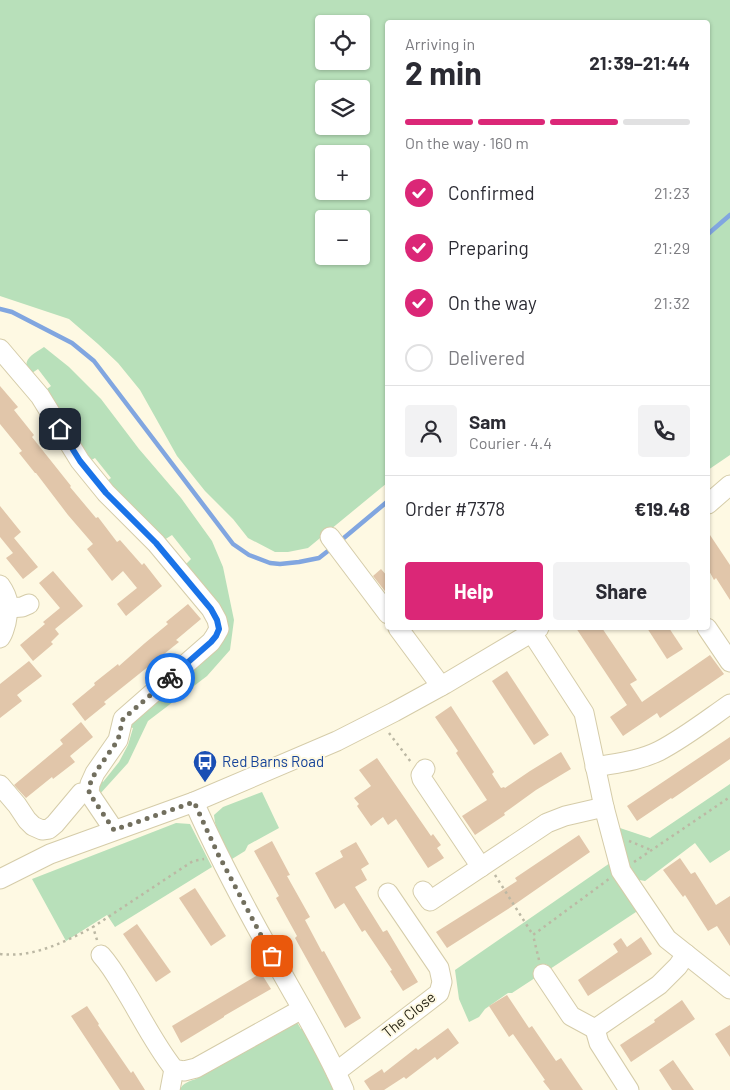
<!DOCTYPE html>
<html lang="en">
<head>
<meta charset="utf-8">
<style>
  :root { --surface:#fff; --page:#f2f2f3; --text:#2b2b33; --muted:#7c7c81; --line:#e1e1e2; --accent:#db2777 }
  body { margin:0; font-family:Barlow,sans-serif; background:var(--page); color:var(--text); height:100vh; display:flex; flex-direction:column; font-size:19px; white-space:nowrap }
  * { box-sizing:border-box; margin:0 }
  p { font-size:16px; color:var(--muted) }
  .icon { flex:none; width:28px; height:28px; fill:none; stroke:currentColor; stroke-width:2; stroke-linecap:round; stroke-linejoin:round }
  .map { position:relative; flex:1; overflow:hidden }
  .side { position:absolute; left:385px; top:20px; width:325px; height:610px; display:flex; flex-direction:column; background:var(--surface); border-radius:5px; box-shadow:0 1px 4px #0004 }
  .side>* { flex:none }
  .buttons { position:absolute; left:315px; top:15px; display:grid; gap:10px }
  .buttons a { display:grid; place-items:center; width:55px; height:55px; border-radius:5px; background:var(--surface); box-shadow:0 1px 4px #0004; font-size:25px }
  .pin { position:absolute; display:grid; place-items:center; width:42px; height:42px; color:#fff; margin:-21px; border-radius:10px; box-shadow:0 2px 8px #0006 }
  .courier { position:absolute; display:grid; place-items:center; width:50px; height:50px; margin:-25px; border:4px solid #1a73e8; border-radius:50%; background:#fff; color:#222; box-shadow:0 1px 6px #0007 }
  .summary em { font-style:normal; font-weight:700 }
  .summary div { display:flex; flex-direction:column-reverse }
  .summary { display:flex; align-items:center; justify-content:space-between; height:85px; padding:0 20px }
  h1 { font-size:32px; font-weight:700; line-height:38px }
  .bar { display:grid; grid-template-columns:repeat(4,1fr); gap:8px 5px; align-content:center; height:60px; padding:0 20px }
  .bar i { height:6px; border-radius:4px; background:var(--line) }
  .bar .current { background:var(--accent) }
  .bar p { grid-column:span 4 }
  .line { display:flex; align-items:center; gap:12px; padding:0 20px; border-top:1px solid var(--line) }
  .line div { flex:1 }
  .round { display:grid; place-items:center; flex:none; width:52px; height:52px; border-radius:5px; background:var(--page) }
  ol { padding:0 20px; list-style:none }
  li { display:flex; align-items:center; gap:15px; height:55px }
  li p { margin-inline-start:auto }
  li .icon { padding:5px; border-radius:50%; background:var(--accent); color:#fff; stroke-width:4 }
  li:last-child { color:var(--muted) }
  li i { width:28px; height:28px; border:2px solid var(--line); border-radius:50% }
  .primary-button { display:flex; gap:10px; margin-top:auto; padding:10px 20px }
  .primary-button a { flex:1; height:58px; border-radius:5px; background:var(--accent); color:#fff; font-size:20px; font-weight:700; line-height:58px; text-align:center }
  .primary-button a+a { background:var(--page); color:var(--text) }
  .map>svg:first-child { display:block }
  .green { fill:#b8e0ba; fill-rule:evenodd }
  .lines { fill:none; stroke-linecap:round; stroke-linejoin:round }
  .stream { stroke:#81a6e0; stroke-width:4.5 }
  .building { fill:#e1c6aa }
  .minor-casing { stroke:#d5cca9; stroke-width:21 }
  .path { stroke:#bcb8a4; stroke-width:2.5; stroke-dasharray:2.5 4; stroke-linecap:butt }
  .minor { stroke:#fff; stroke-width:19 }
  .done { stroke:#726f5e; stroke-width:5; stroke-dasharray:0 9 }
  .route { stroke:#1a73e8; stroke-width:6 }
  .labels { text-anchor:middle; stroke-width:4; stroke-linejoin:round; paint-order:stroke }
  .transit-label { font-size:15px; fill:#164399; stroke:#fef9e3; text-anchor:start }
  .street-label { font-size:15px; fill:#272416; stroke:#fef9e3 }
</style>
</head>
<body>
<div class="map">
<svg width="730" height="1090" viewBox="0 0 730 1090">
  <rect width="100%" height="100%" fill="#fef9e3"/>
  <g class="green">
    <path d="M0,0h730v455l-22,15v-448h-320l-1,461 -79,65 -20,4h-13l-27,-14 -15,-19 -28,-28 -28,-35 -37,-66 -22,-27 -20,-19 -29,-25 -69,-23zM324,24h37v37h-37zM324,89h37v37h-37zM324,154h37v37h-37zM324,219h37v37h-37z"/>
    <path d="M44,347l25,20 32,32 38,50 42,49 31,43 11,26 11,53 -4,30 -23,26 -59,45 -20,42 -29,32 -2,-15 2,-2 4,4 16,-20 9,-17 5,-17 -6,-2 97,-95 -40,-65 7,-7 -19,-24 -8,5 -62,-55 9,-7 -16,-20 -9,5 -43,-71 8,-6 -13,-17 -9,6c-8,-16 3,-20 15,-28z"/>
    <path d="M730,784v66l-20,13 -15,-20 -50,38 -11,-2 -10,-17 -7,-35 33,11z"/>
    <path d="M262,792l17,36 -31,17 -3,6 -13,8c-8,-15 -17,-27 -18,-44l9,-8z"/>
    <path d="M176,823l14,1 22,43 -97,60 -8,-12 -41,26 -34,-62z"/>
    <path d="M610,863l29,47 -89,59 -4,-5 -10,8 2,4 -26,17h-4l-23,16 -6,8 -10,5 -10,-23 -4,-29z"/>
    <path d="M295,1019l6,10 4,-2 30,63h-155c2,-7 10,-9 16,-11z"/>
  </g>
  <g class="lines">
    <g class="stream">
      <path d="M708,234l22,-19"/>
      <path d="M0,309l12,3 60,31 22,18 139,183 16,11 21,8 10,1 19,-2 20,-4 14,-11"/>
      <path d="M339,542l49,-41"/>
    </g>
  </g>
  <g class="building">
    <path d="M0,386l18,21 -4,3 20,25 -2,2 39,49 -1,1 26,31 2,-1 19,25 3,-2 22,25 2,-2 18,23 -36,30 -9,-12 20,-16 -14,-17 -11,10 -25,-32 6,-5 -25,-29 -32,-42h-1l-16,-20 3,-2 -22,-27z"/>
    <path d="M0,506l21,26 -7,6 24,29 -15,12 -17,-21 7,-5 -13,-16z"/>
    <path d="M708,532l22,33v35l-14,-22 -2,2 -6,-11z"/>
    <path d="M381,569l7,8v18l-15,-19z"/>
    <path d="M53,571l30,35 -28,23 4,5 -8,8 2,2 -20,17 -13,-16 25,-21 -2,-2 17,-14 -21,-25z"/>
    <path d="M188,604l13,15 -25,21 3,2 -75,60 2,2 -21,17 -13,-17 23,-19 -1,-2 24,-19 1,2 26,-23 23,-19 -2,-2z"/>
    <path d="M576,628h26l35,52 -7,4 12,18 68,-47 14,19 -64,44 -3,-5 -34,23 -13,-19 17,-12z"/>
    <path d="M647,628h22l14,21 -16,10z"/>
    <path d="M29,661l13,15 -25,19 5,6 -22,17v-34z"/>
    <path d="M507,671l42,64 -15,10 -42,-64z"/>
    <path d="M451,706l43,66 -2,2 9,14 3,-1 1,1 25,-17 31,-19 10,17 -35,21 -32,23 1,2 -30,20 -13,-19 25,-16 -31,-47 2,-2 -23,-34z"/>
    <path d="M81,722l12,15 -23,19 5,6 -22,17 -1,-2 -26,21 -12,-13 49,-41 -3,-4z"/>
    <path d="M730,737v22l-58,40 -1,-1 -34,23 -10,-15z"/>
    <path d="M377,758l54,78 2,-2 8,11 -4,3 7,10 -16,10 -32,-49 -8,6 -5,-8 -12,9 -14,-20 2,-2 -5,-6 17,-12 -12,-16z"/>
    <path d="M579,835l11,17 -79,55 -64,41 -11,-16 81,-51 -2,-3z"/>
    <path d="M272,841l18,34 -3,1 23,41 -5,3 17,32 2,-1 37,67 -16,10 -50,-90 2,-2 -21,-38 3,-2 -25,-45z"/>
    <path d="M356,842l13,22 -8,5 6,11 -12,7 28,45 4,-2 31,52 -15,9 -13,-20 2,-1 -27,-40 -3,2 -18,-29 -9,6 -20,-36 28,-16 -3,-6z"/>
    <path d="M680,858l11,16 4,-2 21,33 14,-9v50l-13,-20 -9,5 -23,-36 -2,2 -20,-27z"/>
    <path d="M195,888l31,48 -15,10 -32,-48z"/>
    <path d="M137,924l34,48 -15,10 -33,-48z"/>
    <path d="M641,937l11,17 -64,42 -10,-16 40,-28 -5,-8 8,-6 6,9z"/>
    <path d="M261,973l10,16 -47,27v1l-43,26 -9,-17z"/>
    <path d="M507,995l22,33 3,-2 24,35 5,-3 22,32h-33l-7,-9 2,-1 -32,-46 -4,3 -20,-31z"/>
    <path d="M682,1000l13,19 -64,43 -11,-17 35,-23 -1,-2z"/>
    <path d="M87,1006l12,18 -1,1 33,48 2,-2 12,19h-25l-49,-74z"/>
    <path d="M730,1025v32l-15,-23z"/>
    <path d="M448,1028l11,15 -22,17 -2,-3 -29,22 -2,-2 -20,13h-14l-6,-9 18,-12 2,4 32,-25 2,2z"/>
    <path d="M673,1060l9,13 12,17h-22l-4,-6 -9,-14z"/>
  </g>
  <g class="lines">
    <g class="minor-casing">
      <g id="minor">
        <path d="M0,349l40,47 40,65 26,32 50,50 55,66 6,11 2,9 -4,7 -4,6 -88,77 -5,21 -23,33 -5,11 -1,9 25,37"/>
        <path d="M708,504l22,-19"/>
        <path d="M330,537l58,77"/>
        <path d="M0,585c10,14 9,22 6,38 -2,6 -2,10 -6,15"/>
        <path d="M9,608l13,-1 7,-3"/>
        <path d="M398,628l43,58"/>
        <path d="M707,628l23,34"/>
        <path d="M532,633l52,80 20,94 17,64 46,68 63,50"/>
        <path d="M595,767c21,-4 44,-6 64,-16 25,-13 48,-31 71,-47"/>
        <path d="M425,769l-4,6 1,4 59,88"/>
        <path d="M0,785l17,20 10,15 6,6 9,4 7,-1 6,-5 26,-31h8"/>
        <path d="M194,802c23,53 50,103 78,153 24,45 52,88 72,135"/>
        <path d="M0,879l50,-25 144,-52 143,-61 57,-29 51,-28 94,-56"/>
        <path d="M423,891l7,10 117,-78 18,-7 39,-9"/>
        <path d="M101,955c9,10 15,20 22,32 17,27 31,57 51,82l10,2 12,-3 106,-59"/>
        <path d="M543,974l28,42 24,13 64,-44 19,-19 8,-12"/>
        <path d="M595,1029l4,14 30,47"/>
        <path d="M336,1072l103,-79 3,-11 -3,-14 -51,-75"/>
        <path d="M170,1090l4,-21"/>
      </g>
    </g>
    <g class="path">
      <path d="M389,733l22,29"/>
      <path d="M629,841l22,9"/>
      <path d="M634,862l96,-65"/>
      <path d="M495,875l38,60"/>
      <path d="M97,940l-4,-13 100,-66 11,-2"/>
      <path d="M0,954c33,4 65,-12 93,-27"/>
      <path d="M539,960l-6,-25 76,-56"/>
    </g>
    <use href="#minor" class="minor"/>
  </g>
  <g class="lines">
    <path class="done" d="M170,678l-47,41 -5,21 -23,33 -5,11 -1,9 25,37 80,-28 24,52 54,102"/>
    <path class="route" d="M60,429l20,32 26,32 50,50 55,66 6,11 2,9 -3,7 -5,6 -41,36"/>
  </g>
  <defs>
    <g id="bus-pin" transform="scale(1.25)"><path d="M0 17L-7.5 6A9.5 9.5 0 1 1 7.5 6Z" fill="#1a4fb4" stroke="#fef9e3"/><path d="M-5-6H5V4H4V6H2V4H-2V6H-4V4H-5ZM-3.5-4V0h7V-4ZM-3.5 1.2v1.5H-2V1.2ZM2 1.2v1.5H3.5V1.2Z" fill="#fff"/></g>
  </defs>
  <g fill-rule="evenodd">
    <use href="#bus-pin" x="205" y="762"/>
  </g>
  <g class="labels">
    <g class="transit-label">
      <text x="222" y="767">Red Barns Road</text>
    </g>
    <g class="street-label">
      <text transform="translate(409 1015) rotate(-39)" y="5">The Close</text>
    </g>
  </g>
</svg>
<div class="buttons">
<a><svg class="icon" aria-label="locate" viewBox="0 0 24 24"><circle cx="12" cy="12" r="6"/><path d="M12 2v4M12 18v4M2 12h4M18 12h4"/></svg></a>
<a><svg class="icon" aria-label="layers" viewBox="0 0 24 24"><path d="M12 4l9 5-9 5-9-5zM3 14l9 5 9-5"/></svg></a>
<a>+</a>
<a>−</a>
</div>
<div class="pin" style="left:272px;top:956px;background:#ea580c"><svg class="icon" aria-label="bag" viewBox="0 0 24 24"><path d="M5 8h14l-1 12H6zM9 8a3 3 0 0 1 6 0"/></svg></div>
<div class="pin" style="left:60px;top:429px;background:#1f2937"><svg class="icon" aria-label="home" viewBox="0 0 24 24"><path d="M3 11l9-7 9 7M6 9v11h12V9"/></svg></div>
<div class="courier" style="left:170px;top:678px"><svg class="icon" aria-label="bike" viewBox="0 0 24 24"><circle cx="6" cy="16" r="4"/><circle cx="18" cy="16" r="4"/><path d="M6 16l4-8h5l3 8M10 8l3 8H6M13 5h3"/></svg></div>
<section class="side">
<div class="summary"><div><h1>2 min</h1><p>Arriving in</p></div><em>21:39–21:44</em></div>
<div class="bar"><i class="current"></i><i class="current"></i><i class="current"></i><i></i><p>On the way · 160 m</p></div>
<ol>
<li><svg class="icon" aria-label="check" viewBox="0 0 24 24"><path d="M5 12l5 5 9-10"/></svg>Confirmed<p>21:23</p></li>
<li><svg class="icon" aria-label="check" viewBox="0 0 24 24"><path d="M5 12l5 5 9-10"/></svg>Preparing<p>21:29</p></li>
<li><svg class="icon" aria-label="check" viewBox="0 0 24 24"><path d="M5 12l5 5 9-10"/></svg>On the way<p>21:32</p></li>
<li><i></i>Delivered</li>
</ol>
<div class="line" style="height:90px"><a class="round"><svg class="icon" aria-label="person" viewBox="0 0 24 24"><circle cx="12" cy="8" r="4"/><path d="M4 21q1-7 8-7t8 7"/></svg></a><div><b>Sam</b><p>Courier · 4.4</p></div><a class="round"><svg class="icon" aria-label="phone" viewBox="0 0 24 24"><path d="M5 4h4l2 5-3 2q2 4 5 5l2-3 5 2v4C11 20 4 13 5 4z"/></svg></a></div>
<div class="line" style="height:65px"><div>Order #7378</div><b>€19.48</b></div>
<div class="primary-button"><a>Help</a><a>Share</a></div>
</section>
</div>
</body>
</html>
